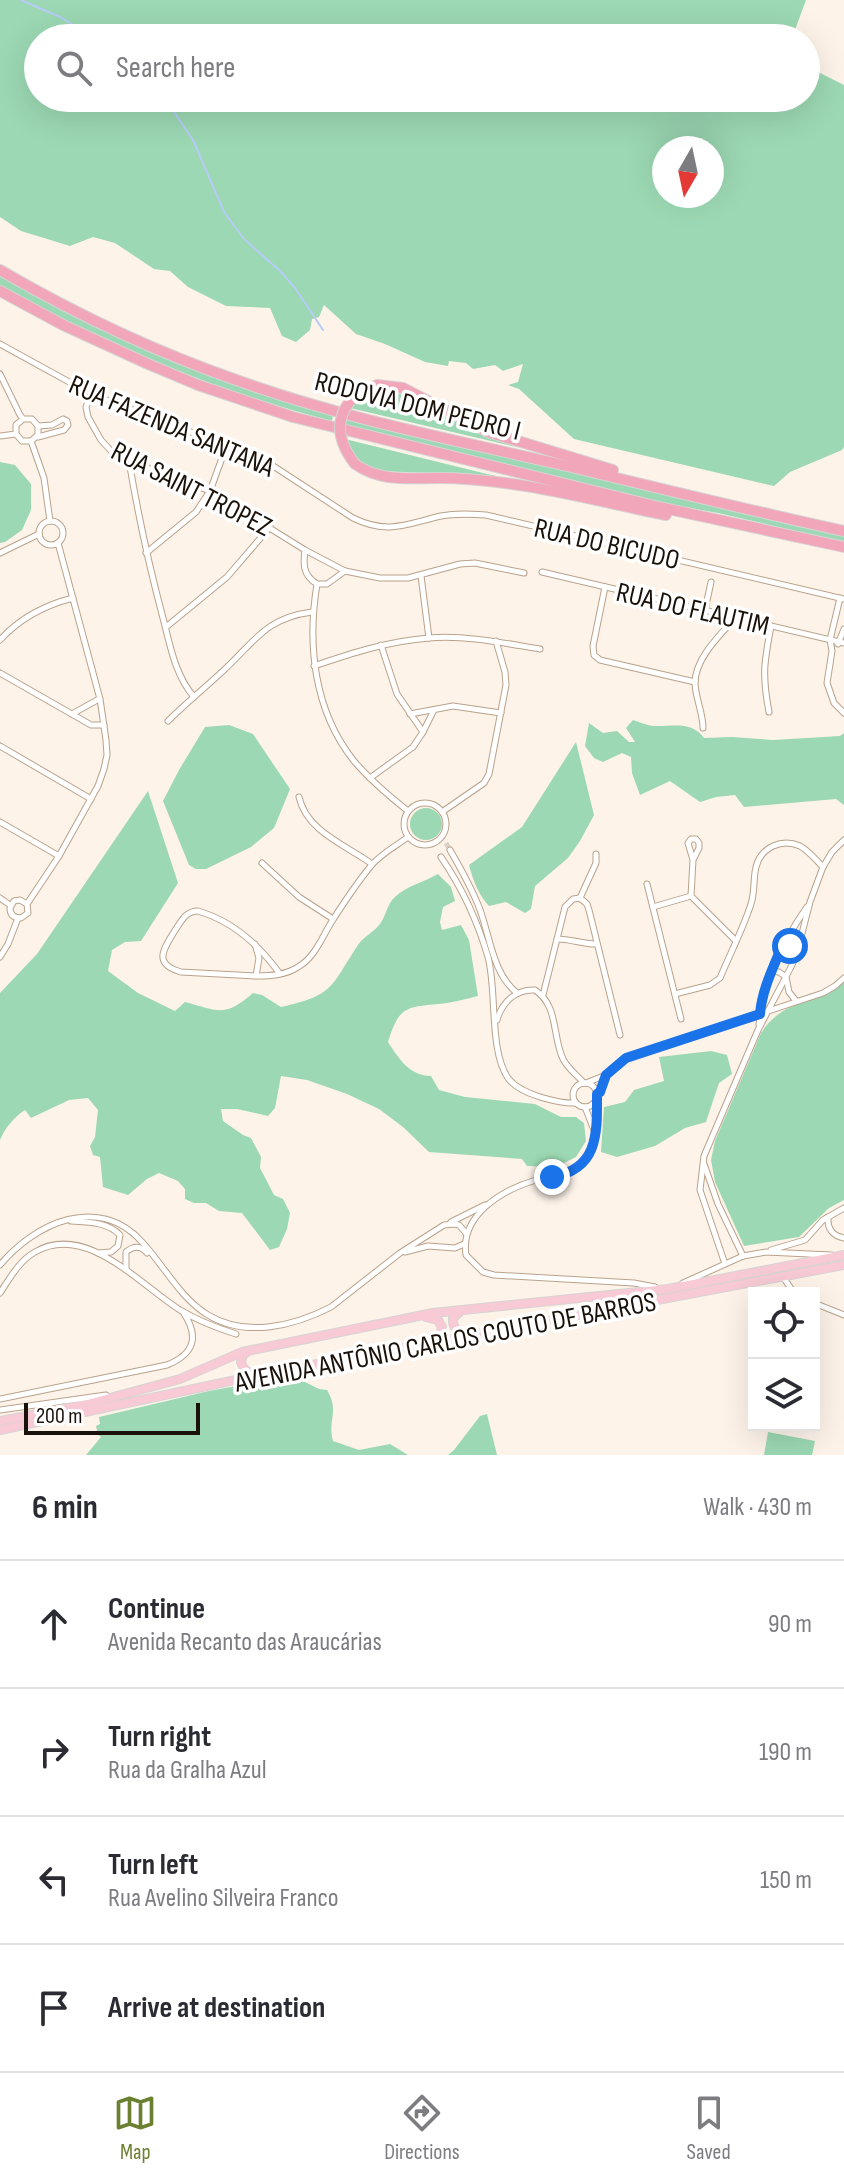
<!DOCTYPE html>
<html lang="en">
<head>
<meta charset="utf-8">
<style>
  :root { --surface:#fff; --page:#f2f2f3; --text:#2b2b33; --muted:#7c7c81; --line:#e1e1e2; --accent:#6b8031 }
  body { margin:0; font-family:"Sofia Sans Condensed",sans-serif; background:var(--page); color:var(--text) }
  .controls { position:absolute; right:24px; bottom:24px; display:grid; overflow:hidden; border-radius:0px; box-shadow:0 8px 32px #0002 }
  .controls button { width:72px; height:72px; display:grid; place-items:center; padding:0; border:0; border-bottom:2px solid var(--line); background:var(--surface); color:var(--text); font:40px sans-serif }
  .compass { position:absolute; left:652px; top:136px; width:72px; height:72px; border-radius:50%; background:var(--surface); box-shadow:0 8px 32px #0002; rotate:189deg }
  .scale { position:absolute; left:24px; bottom:20px; width:176px; box-sizing:border-box; padding-left:8px; border:4px solid #1a120a; border-top:0; font-size:22px; line-height:28px; white-space:nowrap; color:#1a120a; -webkit-text-stroke:6px #fff; paint-order:stroke }
  .stop { position:absolute; width:24px; height:24px; margin:-18px; border:6px solid #1a73e8; border-radius:50%; background:#fff }
  .stop.end { background:#1a73e8; border-color:#fff; box-shadow:0 2px 8px #0008 }
  .list { margin:0; padding:0; list-style:none }
  h2 { display:flex; justify-content:space-between; align-items:center; height:104px; margin:0; padding:0 32px; font-size:34px }
  h2 small { font-size:26px; font-weight:400; color:var(--muted) }
  .list li { display:grid; grid-template-columns:52px 1fr auto; gap:24px; align-items:center; box-sizing:border-box; height:128px; padding:0 32px; border-top:2px solid var(--line) }
  .list b { display:block; font-size:30px; white-space:nowrap }
  .list p { margin:0; font-size:26px; white-space:nowrap; color:var(--muted) }
  .list em { font-size:26px; font-style:normal; color:var(--muted) }
  .icon { flex:none; width:44px; height:44px; fill:none; stroke:currentColor; stroke-width:2; stroke-linecap:round; stroke-linejoin:round }
  .map { position:relative; flex:none; width:844px; height:1455px; overflow:hidden }
  .search { position:absolute; background:var(--surface); box-shadow:0 8px 32px #0002; left:24px; right:24px; top:24px; height:88px; display:flex; align-items:center; gap:20px; box-sizing:border-box; padding:0 28px; border-radius:44px; color:var(--muted); font-size:30px }
  .sheet { height:616px; background:var(--surface) }
  nav { display:flex; justify-content:space-around; align-items:center; box-sizing:border-box; height:112px; border-top:2px solid var(--line); background:var(--surface); font-size:22px; color:var(--muted) }
  nav a { display:grid; justify-items:center; gap:4px }
  nav .on { color:var(--accent) }
  .map>svg:first-child { display:block }
</style>
</head>
<body>
<div class="map">
<svg width="844" height="1455" viewBox="0 0 844 1455">
  <rect width="100%" height="100%" fill="#fdf3e9"/>
  <g fill="#9cd8b3" fill-rule="evenodd">
    <path d="M0,0h806l-14,38h-754v60h768v-32l38,19v362l-2,3 -52,22 -16,14 -200,-47 -55,-50 -11,-4 10,-3 5,-18 -20,7 -8,-6 -22,4 -7,-6 -17,-2 -1,5 -23,-4 -40,-18 -29,-10 -32,-29 -5,12 -7,2 -2,11 -14,12 -14,-6 -12,-28 -44,-2 -38,-19 -18,-16 -16,-2 -39,-26 -22,-6 -23,9 -49,-15 -21,-14zM664,148h48v48h-48z"/>
    <path d="M0,275l84,45 249,94 -1,7c-117,-30 -227,-76 -332,-136z"/>
    <polygon points="380,390 405,395 476,432 521,448 350,408 366,394"/>
    <polygon points="346,417 670,496 844,535 844,542 718,513 667,504 344,425"/>
    <polygon points="345,439 487,474 511,479 457,474 377,471 358,460 352,454"/>
    <polygon points="0,462 15,465 31,484 31,510 22,530 5,542 0,543"/>
    <path d="M633,720c7,2 13,5 20,6 20,1 38,-6 51,12l28,-1 41,3 67,-4 4,-3v72l-8,-6 -92,8 -9,-12 -19,2 -16,5 -30,-21 -30,14 -8,-22 -1,-16 -9,-4 -19,9 -9,-4 -9,-12 4,-23 14,10 14,-2 12,11h6l-9,-14z"/>
    <polygon points="229,725 253,734 290,789 274,828 251,847 206,869 196,869 189,865 163,801 179,770 205,727"/>
    <path d="M576,742l18,73 -14,26 -12,17 -33,28 -4,23 -6,4 -19,-11 -17,4c-11,-12 -16,-26 -20,-41l53,-38z"/>
    <path d="M148,791l30,92 -37,58 -16,1 -13,8 -4,21 30,22 37,18 10,-9c34,9 39,16 68,-9l9,2 19,12c54,-12 49,-20 77,-62 6,-9 16,-13 22,-21 6,-8 7,-20 15,-27 11,-11 29,-15 43,-23l13,13 4,14 -12,6 -3,15 2,8 19,-5 8,15 9,56c-13,3 -26,7 -39,8 -34,3 -40,3 -51,38 11,17 22,34 43,34l8,14 26,7 70,7 26,13h15l8,6 2,18 -10,16 -20,10 -29,-1 -5,-7 -93,-7 -26,-25 -24,-18 -32,-15 -40,-14 -26,-4 -6,32 -7,8 -31,-7h-16l2,12 20,14 8,3 10,19 -1,11 14,27 9,4 7,14 -3,16 -8,18 -9,3 -28,-37 -23,-2 -13,-8h-12l-9,-4v-10l-7,-8 -19,-8 -12,6 -19,16 -25,-8 -3,-30 -7,-2 -3,-9 5,-9 3,-27 -10,-12 -19,2 -38,18 -6,-8c-11,7 -20,18 -25,30v-147l37,-39z"/>
    <circle cx="426" cy="824" r="16"/>
    <path d="M844,981v219l-15,8 -30,29 -55,9 -29,-64 -4,-22 4,-19 46,-108c23,-36 56,-27 83,-52z"/>
    <polygon points="711,1051 727,1055 732,1074 719,1083 706,1122 685,1128 655,1146 617,1157 601,1152 604,1107 625,1102 634,1090 664,1081 659,1057"/>
    <path d="M280,1378l23,3 16,8 8,1c13,22 0,30 6,51l26,9 31,-6 18,11h-322l15,-18 -3,-2 -2,-9 4,-2 -1,-7 110,-26z"/>
    <polygon points="487,1414 497,1455 448,1455 454,1450 480,1416"/>
    <polygon points="768,1432 815,1441 812,1455 764,1455"/>
  </g>
  <g fill="none" stroke-linecap="round" stroke-linejoin="round">
    <g stroke="#b6ccf7" stroke-width="2">
      <polyline points="21,0 60,17 95,38"/>
      <polyline points="162,98 170,106 193,140 224,212 244,239 280,271 295,288 323,330"/>
    </g>
    <polyline stroke="#dbd1c8" stroke-width="5" stroke-dasharray="5 2.5" stroke-linecap="butt" points="446,843 450,850"/>
    <defs>
      <g id="minor">
        <path d="M0,344l91,50 173,66 89,58c35,17 54,6 88,-2 16,-3 30,-2 45,-1l358,84"/>
        <polyline points="0,374 20,415 23,419 32,419 38,426 38,435 31,441 22,441 16,434 16,425 23,419"/>
        <polyline points="91,394 86,407 88,417 101,440 113,453 129,461 210,491 305,550 345,571 380,578 408,578 460,564 475,563 524,573"/>
        <polyline points="0,436 16,434"/>
        <polyline points="38,437 64,430 68,425 67,421 63,419 52,425 38,426"/>
        <polyline points="31,441 44,478 50,521"/>
        <path d="M129,461c9,53 20,105 34,157 7,27 12,57 31,79"/>
        <circle cx="51" cy="533" r="12"/>
        <path d="M305,550c-2,15 -2,25 12,34h10l18,-13"/>
        <polyline points="0,553 39,534"/>
        <polyline points="146,553 196,512 210,491 222,458"/>
        <polyline points="542,572 844,643"/>
        <polyline points="421,576 429,638"/>
        <path d="M317,584c-10,61 -3,127 37,177 16,19 35,35 54,50"/>
        <polyline points="605,587 593,646 594,655 600,660 695,682"/>
        <polyline points="840,598 830,640 832,651 827,683 834,703 844,713"/>
        <polyline points="705,610 711,582"/>
        <polyline points="166,627 227,577 270,527"/>
        <path d="M0,640c20,-22 45,-35 73,-42"/>
        <polyline points="838,644 844,629"/>
        <polyline points="381,645 397,694 423,732"/>
        <path d="M314,666c38,-13 75,-25 115,-28 37,-3 74,5 111,11"/>
        <polyline points="0,673 91,725 104,725"/>
        <path d="M769,712c-7,-37 -5,-49 2,-86"/>
        <polyline points="72,714 99,699"/>
        <polyline points="410,714 453,706 501,713"/>
        <path d="M168,721c18,-18 38,-34 57,-52 31,-29 41,-51 87,-57"/>
        <path d="M703,728c0,-15 -8,-32 -8,-45 0,-25 26,-49 41,-66"/>
        <polyline points="0,746 91,799"/>
        <polyline points="370,778 413,747 423,732 434,710"/>
        <path d="M299,797c8,35 47,48 73,67"/>
        <circle cx="425" cy="824" r="21"/>
        <polyline points="442,812 484,783 489,774 506,685 505,672 496,641"/>
        <polyline points="0,822 59,856"/>
        <path d="M450,850c11,19 21,37 29,57 11,28 13,66 38,86"/>
        <polyline points="596,854 596,863 580,898 587,904 589,910 620,1035"/>
        <path d="M441,857c22,32 36,62 47,100 9,32 1,94 20,121 7,10 20,15 32,19 11,3 24,7 36,6"/>
        <polyline points="693,860 688,843 691,839 696,839 699,843 699,848 693,860 691,896 736,941"/>
        <polyline points="262,863 299,897 333,919"/>
        <polyline points="647,884 681,1019"/>
        <polyline points="0,898 10,905"/>
        <path d="M27,904l-7,-4 -6,1 -4,7c0,7 4,10 11,10l7,-5 -1,-9 32,-48 39,-70 6,-17 3,-14 -1,-15 -6,-41 -42,-156"/>
        <polyline points="653,907 691,896"/>
        <path d="M557,939c14,0 25,5 39,5"/>
        <polyline points="255,944 259,958 256,976"/>
        <polyline points="783,944 790,946 797,952"/>
        <polyline points="0,957 8,944 18,918"/>
        <polyline points="772,971 779,972 786,977 789,992 796,1001"/>
        <path d="M280,974c-20,-28 -48,-53 -82,-63 -13,0 -17,11 -24,21 -11,18 -21,32 7,40l75,4c15,0 30,-1 42,-9 18,-10 25,-33 36,-49 11,-17 23,-35 36,-51 9,-12 26,-21 38,-30"/>
        <path d="M675,994l35,-9 10,-7c10,-24 23,-49 31,-74 4,-12 2,-25 5,-37 5,-20 26,-29 44,-21 9,5 16,14 23,21"/>
        <polyline points="543,995 565,907 573,899 580,898"/>
        <path d="M497,1020c5,-18 19,-31 38,-30 24,16 17,46 28,69 5,10 14,16 21,24"/>
        <path d="M759,1025c4,-44 23,-82 48,-118"/>
        <circle cx="585" cy="1095" r="12"/>
        <polyline points="586,1083 606,1075 626,1058 823,993 835,986 844,978"/>
        <polyline points="597,1094 600,1092 606,1075"/>
        <path d="M596,1099c6,28 -1,62 -30,75 -9,4 -20,4 -30,6 -34,10 -76,35 -70,75l17,17 11,3 140,8 21,4"/>
        <polyline points="585,1107 594,1130"/>
        <polyline points="704,1164 718,1204 743,1256"/>
        <path d="M828,1217c-1,12 5,19 16,21"/>
        <path d="M71,1221c17,1 37,1 49,14l-2,11 -7,6 -13,1"/>
        <polyline points="451,1222 485,1205"/>
        <polyline points="771,1250 805,1240 823,1220 844,1208"/>
        <polyline points="405,1252 428,1246 455,1248 464,1244"/>
        <polyline points="725,1264 700,1190 704,1156 758,1030 792,965 798,949 810,902 823,867 832,852 844,840"/>
        <path d="M0,1265c35,-42 99,-72 143,-22 21,23 38,56 65,72 38,23 86,11 123,-8l69,-54 44,-28 10,-1 5,1 7,8"/>
        <path d="M126,1269v-17c7,-6 15,-7 21,1"/>
        <polyline points="783,1277 792,1290 796,1293"/>
        <polyline points="683,1283 743,1256 766,1252 831,1255"/>
        <path d="M0,1293c10,-15 19,-32 35,-41 51,-30 105,33 145,58 17,10 37,18 56,24"/>
        <polyline points="814,1303 844,1315"/>
        <path d="M0,1399l167,-34c27,-11 33,-28 16,-53"/>
        <polyline points="0,1410 106,1395"/>
      </g>
      <g id="primary">
        <path d="M462,1310l-9,8c-1,11 6,15 15,17"/>
        <polyline points="426,1317 438,1320 442,1327 440,1335 432,1340"/>
        <path d="M247,1352l-4,3 -2,7c3,9 7,11 16,12"/>
        <polyline points="0,1421 84,1405 180,1379 242,1352 433,1313 668,1289 844,1255"/>
        <polyline points="0,1430 264,1374 844,1265"/>
      </g>
      <g id="motorway">
        <path d="M0,270c77,45 158,83 242,112 101,36 208,57 312,81 97,23 193,47 290,68"/>
        <polyline points="0,291 63,325 148,364 198,385 293,417 659,507 844,547"/>
        <polyline points="359,392 377,385 403,388 488,432 613,470"/>
        <path d="M355,464c25,18 53,14 82,14 78,0 154,22 229,37"/>
      </g>
    </defs>
    <use href="#minor" stroke="#b9a28b" stroke-width="7"/>
    <use href="#primary" stroke="#d6d4d3" stroke-width="10"/>
    <use href="#motorway" stroke="#d6d4d3" stroke-width="12"/>
    <use href="#minor" stroke="#fff" stroke-width="5"/>
    <use href="#primary" stroke="#f7cad6" stroke-width="8"/>
    <use href="#motorway" stroke="#f1a6ba" stroke-width="10"/>
    <defs>
      <path id="motorway-bridge" d="M355,464c-20,-26 -21,-50 4,-72"/>
    </defs>
    <use href="#motorway-bridge" stroke="#d6d4d3" stroke-width="12" stroke-linecap="butt"/>
    <use href="#motorway-bridge" stroke="#f1a6ba" stroke-width="10"/>
  </g>
  <g fill="none" stroke-linecap="round" stroke-linejoin="round">
    <path stroke="#1a73e8" stroke-width="10" d="M552,1177c47,-8 45,-44 45,-83l3,-2 6,-17 20,-17 134,-44c2,-25 14,-48 23,-70l7,2"/>
  </g>
  <g text-anchor="middle" stroke-width="7" stroke-linejoin="round" paint-order="stroke">
    <g font-size="28" fill="#1a120a" stroke="#fff">
      <text transform="translate(418 405) rotate(14)" y="10">RODOVIA DOM PEDRO I</text>
      <text transform="translate(172 425) rotate(23)" y="10">RUA FAZENDA SANTANA</text>
      <text transform="translate(192 488) rotate(27)" y="10">RUA SAINT TROPEZ</text>
      <text transform="translate(607 543) rotate(13)" y="10">RUA DO BICUDO</text>
      <text transform="translate(693 608) rotate(13)" y="10">RUA DO FLAUTIM</text>
      <text transform="translate(445 1341) rotate(-11)" y="10">AVENIDA ANTÔNIO CARLOS COUTO DE BARROS</text>
    </g>
  </g>
</svg>
<div class="controls">
<button><svg class="icon" aria-label="locate" viewBox="0 0 24 24"><circle cx="12" cy="12" r="6"/><path d="M12 2v4M12 18v4M2 12h4M18 12h4"/></svg></button>
<button><svg class="icon" aria-label="layers" viewBox="0 0 24 24"><path d="M12 4l9 5-9 5-9-5zM3 14l9 5 9-5"/></svg></button>
</div>
<svg class="compass" viewBox="-18 -18 36 36"><path d="M0-13l5 13h-10z" fill="#e53935"/><path d="M0 13l5-13h-10z" fill="#7c7c81"/></svg>
<div class="scale">200 m</div>
<div class="stop" style="left:790px;top:946px"></div>
<div class="stop end" style="left:552px;top:1177px"></div>
<div class="search"><svg class="icon" aria-label="search" viewBox="0 0 24 24"><circle cx="10" cy="10" r="6"/><path d="M15 15l6 6"/></svg>Search here</div>
</div>
<section class="sheet">
<h2>6 min<small>Walk · 430 m</small></h2>
<ul class="list">
<li><svg class="icon" aria-label="ahead" viewBox="0 0 24 24"><path d="M12 20V5M6 11l6-6 6 6"/></svg><div><b>Continue</b><p>Avenida Recanto das Araucárias</p></div><em>90 m</em></li>
<li><svg class="icon" aria-label="right" viewBox="0 0 24 24"><path d="M7 20v-9h11M14 6l5 5-5 5"/></svg><div><b>Turn right</b><p>Rua da Gralha Azul</p></div><em>190 m</em></li>
<li><svg class="icon" aria-label="left" viewBox="0 0 24 24"><path d="M17 20v-9H6M10 6l-5 5 5 5"/></svg><div><b>Turn left</b><p>Rua Avelino Silveira Franco</p></div><em>150 m</em></li>
<li><svg class="icon" aria-label="arrive" viewBox="0 0 24 24"><path d="M6 21V4h12l-3 4 3 4H6"/></svg><div><b>Arrive at destination</b></div></li>
</ul>
</section>
<nav>
<a class="on"><svg class="icon" aria-label="map" viewBox="0 0 24 24"><path d="M3 6l6-2 6 2 6-2v14l-6 2-6-2-6 2zM9 4v14M15 6v14"/></svg>Map</a>
<a><svg class="icon" aria-label="directions" viewBox="0 0 24 24"><path d="M12 3l9 9-9 9-9-9zM9 14v-3h6M13 9l2 2-2 2"/></svg>Directions</a>
<a><svg class="icon" aria-label="saved" viewBox="0 0 24 24"><path d="M7 4h10v16l-5-4-5 4z"/></svg>Saved</a>
</nav>
</body>
</html>
